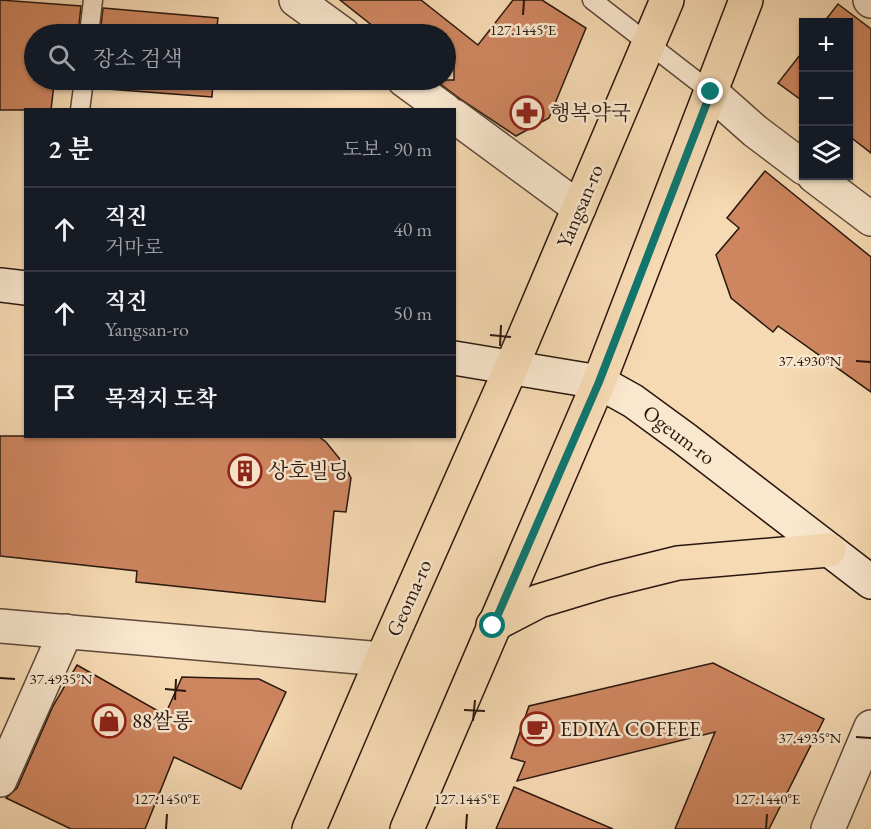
<!DOCTYPE html>
<html lang="ko">
<head>
<meta charset="utf-8">
<style>
  :root { --surface:#171b24; --page:#20242c; --text:#f1f3f6; --muted:#9ea1a6; --line:#363941 }
  body { margin:0; font-family:"EB Garamond","Noto Serif KR",serif; background:var(--page); color:var(--text) }
  .controls { position:absolute; right:18px; top:18px; display:grid; overflow:hidden; border-radius:0px; box-shadow:0 2px 4px #0004 }
  .controls button { width:54px; height:54px; display:grid; place-items:center; padding:0; border:0; border-bottom:2px solid var(--line); background:var(--surface); color:var(--text); font:30px sans-serif }
  .stop { position:absolute; width:18px; height:18px; margin:-14px; border:4px solid #0f766e; border-radius:50%; background:#fff }
  .stop.end { background:#0f766e; border-color:#fff; box-shadow:0 2px 6px #0008 }
  .list { margin:0; padding:0; list-style:none }
  h2 { display:flex; justify-content:space-between; align-items:center; height:78px; margin:0; padding:0 24px; font-size:26px }
  h2 small { font-size:20px; font-weight:400; color:var(--muted) }
  .list li { display:grid; grid-template-columns:39px 1fr auto; gap:18px; align-items:center; box-sizing:border-box; height:84px; padding:0 24px; border-top:2px solid var(--line) }
  .list b { display:block; font-size:22px; white-space:nowrap }
  .list p { margin:0; font-size:20px; white-space:nowrap; color:var(--muted) }
  .list em { font-size:20px; font-style:normal; color:var(--muted) }
  .icon { flex:none; width:33px; height:33px; fill:none; stroke:currentColor; stroke-width:2; stroke-linecap:round; stroke-linejoin:round }
  .map { position:relative; flex:none; width:871px; height:829px; overflow:hidden }
  .search { position:absolute; background:var(--surface); box-shadow:0 2px 4px #0004; left:24px; top:24px; width:432px; height:66px; display:flex; align-items:center; gap:15px; box-sizing:border-box; padding:0 21px; border-radius:33px; color:var(--muted); font-size:22px }
  .panel { position:absolute; background:var(--surface); box-shadow:0 2px 4px #0004; left:24px; top:108px; width:432px; height:330px; border-radius:0px }
  .map>svg:first-child { display:block }
</style>
</head>
<body>
<div class="map">
<svg width="871" height="829" viewBox="0 0 871 829">
  <rect width="100%" height="100%" fill="#f6dab3"/>
  <filter id="stains"><feTurbulence type="fractalNoise" baseFrequency=".00333" numOctaves="4"/><feColorMatrix values="0 0 0 0 .2 0 0 0 0 .09 0 0 0 0 .02 0 0 0 .5 -.17"/></filter>
  <radialGradient id="worn" r=".72"><stop offset=".6" stop-color="#630" stop-opacity="0"/><stop offset="1" stop-color="#630" stop-opacity=".3"/></radialGradient>
  <g fill="#ce8660" stroke="#2a180f" stroke-width="1.5">
    <polygon points="0,0 81,6 78,34 34,34 34,80 73,80 72,86 54,84 51,110 0,110"/>
    <polygon points="340,0 421,0 478,45 513,0 542,0 586,28 549,118 516,136 459,98 435,80 454,80 454,54 446,65 446,34 383,34"/>
    <polygon points="838,4 871,29 871,153 849,136 849,22 824,22"/>
    <polygon points="103,8 218,18 216,34 100,34"/>
    <polygon points="804,50 804,102 778,83"/>
    <polygon points="95,80 213,80 212,97 94,88"/>
    <polygon points="765,171 871,257 871,392 778,326 773,332 731,298 716,255 739,228 727,218"/>
    <polygon points="0,436 318,436 326,442 343,463 351,478 346,512 334,511 325,602 136,582 137,571 0,556"/>
    <polygon points="713,663 824,719 769,829 675,829 715,732 517,781 525,762 511,758 529,706"/>
    <polygon points="77,665 165,715 182,677 259,679 286,692 241,789 174,757 145,829 71,829 6,798 17,788 53,706"/>
    <polygon points="514,787 613,829 496,829"/>
  </g>
  <g fill="none" stroke-linecap="round" stroke-linejoin="round">
    <defs>
      <g id="lane">
        <polyline points="592,0 711,92"/>
        <polyline points="89,34 93,0"/>
        <polyline points="80,110 84,80"/>
      </g>
      <g id="street">
        <polyline points="296,0 343,34"/>
        <polyline points="870,0 871,1"/>
        <polyline points="404,80 445,110"/>
        <polyline points="711,92 755,131 804,168"/>
        <polyline points="454,116 579,208"/>
        <polyline points="814,176 871,219"/>
        <polyline points="0,626 382,659"/>
        <polyline points="0,780 66,631"/>
        <polyline points="828,829 871,727"/>
      </g>
      <g id="secondary">
        <polyline points="0,285 26,288"/>
        <polyline points="454,358 599,382 633,401 685,439 871,582"/>
      </g>
      <g id="primary">
        <polyline points="493,625 539,601 605,581 678,563 829,550"/>
        <polyline points="309,829 382,659 511,368 667,0"/>
        <polyline points="407,829 599,382 746,0"/>
      </g>
    </defs>
    <use href="#lane" stroke="#5d4838" stroke-width="21"/>
    <use href="#street" stroke="#5d4838" stroke-width="36"/>
    <use href="#secondary" stroke="#2a180f" stroke-width="36"/>
    <use href="#primary" stroke="#2a180f" stroke-width="36"/>
    <use href="#lane" stroke="#f9e7ce" stroke-width="18"/>
    <use href="#street" stroke="#f9e7ce" stroke-width="33"/>
    <use href="#secondary" stroke="#f9e7ce" stroke-width="33"/>
    <use href="#primary" stroke="#f6dab3" stroke-width="33"/>
  </g>
  <g fill="none" stroke-linecap="round" stroke-linejoin="round">
    <polyline stroke="#0f766e" stroke-width="8" points="493,626 599,382 711,92"/>
  </g>
  <path fill="none" stroke="#2a180f" stroke-width="2" d="M523,15l1,-15M490,335l21,2M500,346l1,-21M856,361l15,1M0,678l15,1M165,689l21,2M175,700l1,-21M464,710l21,1M473,721l2,-21M856,737l15,1M166,829l1,-15M466,829l1,-15M766,829l1,-15"/>
  <defs>
    <symbol id="pharmacy-ring" viewBox="-11 -11 22 22"><circle r="9.5" fill="#f9e7ce" stroke="#8f2418" stroke-width="1.5"/><path d="M-2-6h4v4h4v4h-4v4h-4v-4h-4v-4h4Z" fill="#8f2418"/></symbol>
    <symbol id="building-ring" viewBox="-11 -11 22 22"><circle r="9.5" fill="#f9e7ce" stroke="#8f2418" stroke-width="1.5"/><path d="M-4-6H4V6H1V3H-1V6H-4ZM-2.5-4.3h1.7v1.8h-1.7ZM.8-4.3h1.7v1.8H.8ZM-2.5-1h1.7V.8h-1.7ZM.8-1h1.7V.8H.8Z" fill="#8f2418"/></symbol>
    <symbol id="shop-ring" viewBox="-11 -11 22 22"><circle r="9.5" fill="#f9e7ce" stroke="#8f2418" stroke-width="1.5"/><path d="M-5-2.5h2.3a2.7 3.5 0 0 1 5.4 0H5L5.5 6h-11ZM-1.5-2.5h3a1.5 2.3 0 0 0-3 0Z" fill="#8f2418"/></symbol>
    <symbol id="cafe-ring" viewBox="-11 -11 22 22"><circle r="9.5" fill="#f9e7ce" stroke="#8f2418" stroke-width="1.5"/><path d="M-5.5-4.5H6V0H3Q3 3.5 0 3.5H-2.5Q-5.5 3.5-5.5 0ZM3-3.2v2h1.7v-2ZM-6 4.5H4V6H-6Z" fill="#8f2418"/></symbol>
  </defs>
  <g fill-rule="evenodd">
    <use href="#pharmacy-ring" x="508" y="94" width="38" height="38"/>
    <use href="#building-ring" x="226" y="452" width="38" height="38"/>
    <use href="#shop-ring" x="90" y="702" width="38" height="38"/>
    <use href="#cafe-ring" x="518" y="710" width="38" height="38"/>
  </g>
  <g text-anchor="middle" stroke-width="5" stroke-linejoin="round" paint-order="stroke">
    <g font-size="21" fill="#2a180f" stroke="#f9e7ce" text-anchor="start">
      <text x="550" y="120">행복약국</text>
      <text x="268" y="478">상호빌딩</text>
      <text x="132" y="728">88쌀롱</text>
      <text x="560" y="736">EDIYA COFFEE</text>
    </g>
    <g font-size="21" fill="#2a180f" stroke="#f9e7ce">
      <text transform="translate(580 206) rotate(-67)" y="7">Yangsan-ro</text>
      <text transform="translate(679 435) rotate(37)" y="7">Ogeum-ro</text>
      <text transform="translate(409 598) rotate(-66)" y="7">Geoma-ro</text>
    </g>
  </g>
  <g font-size="15" text-anchor="middle" fill="#2a180f" stroke="#f9e7ce" stroke-width="5" stroke-linejoin="round" paint-order="stroke">
    <text x="523" y="35">127.1445°E</text>
    <text x="810" y="366">37.4930°N</text>
    <text x="61" y="684">37.4935°N</text>
    <text x="810" y="743">37.4935°N</text>
    <text x="167" y="804">127.1450°E</text>
    <text x="467" y="804">127.1445°E</text>
    <text x="767" y="804">127.1440°E</text>
  </g>
  <rect width="100%" height="100%" filter="url(#stains)"/>
  <rect width="100%" height="100%" fill="url(#worn)"/>
</svg>
<div class="controls">
<button>+</button>
<button>−</button>
<button><svg class="icon" aria-label="layers" viewBox="0 0 24 24"><path d="M12 4l9 5-9 5-9-5zM3 14l9 5 9-5"/></svg></button>
</div>
<div class="stop" style="left:493px;top:626px"></div>
<div class="stop end" style="left:711px;top:92px"></div>
<div class="search"><svg class="icon" aria-label="search" viewBox="0 0 24 24"><circle cx="10" cy="10" r="6"/><path d="M15 15l6 6"/></svg>장소 검색</div>
<section class="panel">
<h2>2 분<small>도보 · 90 m</small></h2>
<ul class="list">
<li><svg class="icon" aria-label="ahead" viewBox="0 0 24 24"><path d="M12 20V5M6 11l6-6 6 6"/></svg><div><b>직진</b><p>거마로</p></div><em>40 m</em></li>
<li><svg class="icon" aria-label="ahead" viewBox="0 0 24 24"><path d="M12 20V5M6 11l6-6 6 6"/></svg><div><b>직진</b><p>Yangsan-ro</p></div><em>50 m</em></li>
<li><svg class="icon" aria-label="arrive" viewBox="0 0 24 24"><path d="M6 21V4h12l-3 4 3 4H6"/></svg><div><b>목적지 도착</b></div></li>
</ul>
</section>
</div>
</body>
</html>
